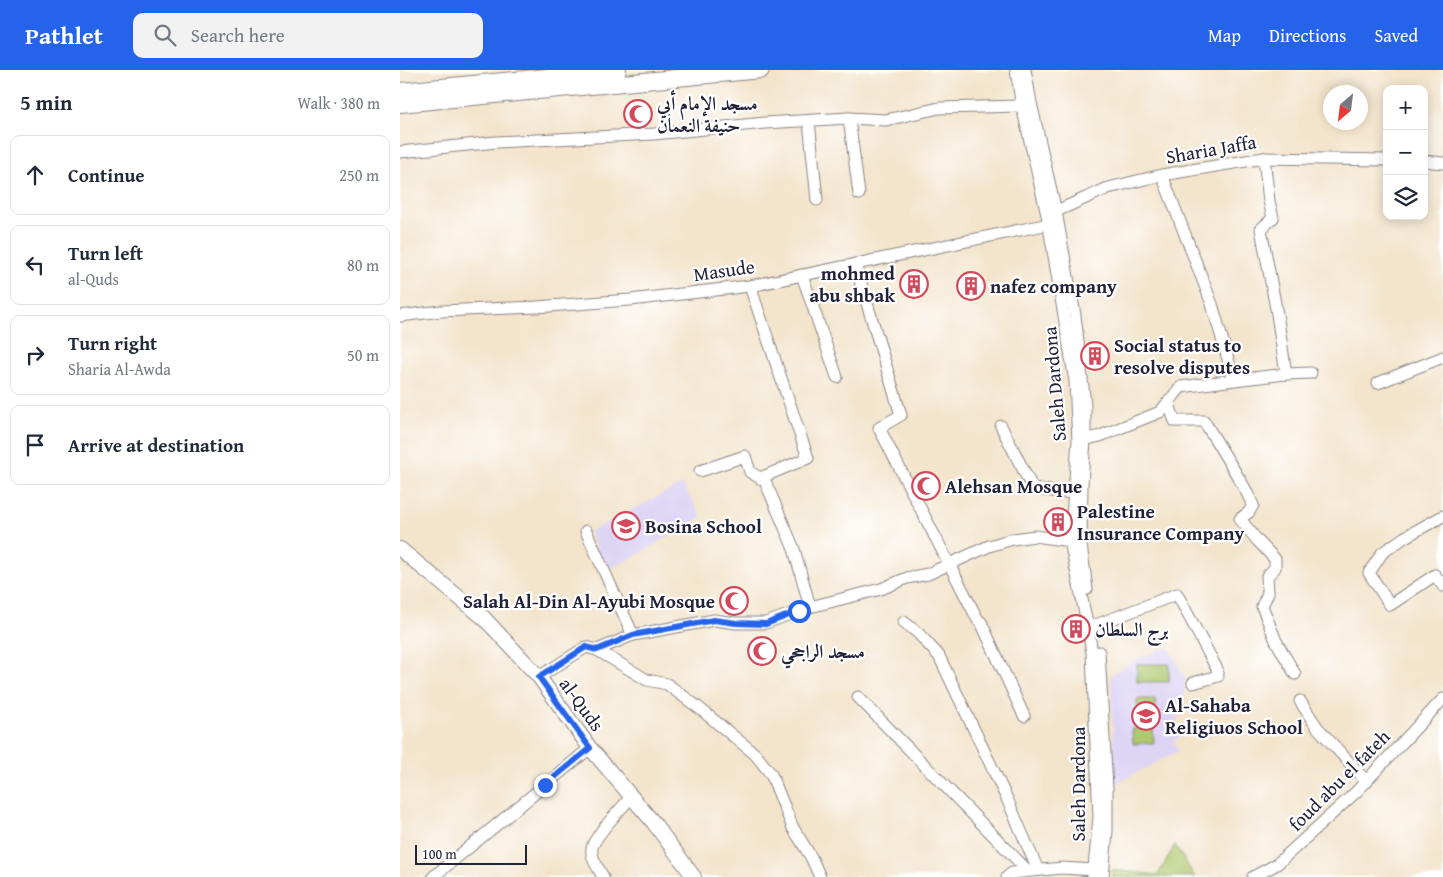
<!DOCTYPE html>
<html lang="en">
<head>
<meta charset="utf-8">
<style>
  :root { --surface:#fff; --page:#f2f2f3; --text:#1f2937; --muted:#747a83; --line:#e0e1e3; --accent:#2563eb }
  body { margin:0; font-family:"Gentium Book Plus",Amiri,serif; background:var(--page); color:var(--text) }
  .controls { position:absolute; right:15px; top:15px; display:grid; overflow:hidden; border-radius:10px; box-shadow:0 2px 12px #0003 }
  .controls button { width:45px; height:45px; display:grid; place-items:center; padding:0; border:0; border-bottom:1px solid var(--line); background:var(--surface); color:var(--text); font:25px sans-serif }
  .compass { position:absolute; left:923px; top:15px; width:45px; height:45px; border-radius:50%; background:var(--surface); box-shadow:0 2px 12px #0003; rotate:208deg }
  .scale { position:absolute; left:15px; bottom:12px; width:112px; box-sizing:border-box; padding-left:5px; border:2px solid #22223b; border-top:0; font-size:14px; line-height:18px; white-space:nowrap; color:#22223b; -webkit-text-stroke:4px #fff; paint-order:stroke }
  .stop { position:absolute; width:15px; height:15px; margin:-11px; border:4px solid #2563eb; border-radius:50%; background:#fff }
  .stop.end { background:#2563eb; border-color:#fff; box-shadow:0 1px 5px #0008 }
  .list { margin:0; padding:0; list-style:none }
  h2 { display:flex; justify-content:space-between; align-items:center; height:65px; margin:0; padding:0 20px; font-size:21px }
  h2 small { font-size:16px; font-weight:400; color:var(--muted) }
  .list li { display:grid; grid-template-columns:32px 1fr auto; gap:15px; align-items:center; box-sizing:border-box; height:80px; margin:0 10px 10px; padding:0 10px; border:1px solid var(--line); border-radius:10px }
  .list b { display:block; font-size:19px; white-space:nowrap }
  .list p { margin:0; font-size:16px; white-space:nowrap; color:var(--muted) }
  .list em { font-size:16px; font-style:normal; color:var(--muted) }
  .icon { flex:none; width:28px; height:28px; fill:none; stroke:currentColor; stroke-width:2; stroke-linecap:round; stroke-linejoin:round }
  .map { position:relative; flex:none; width:1043px; height:807px; overflow:hidden }
  header { display:flex; align-items:center; gap:30px; box-sizing:border-box; height:70px; padding:0 25px; background:var(--accent); color:#fff }
  header strong { font-size:24px }
  nav { display:flex; gap:28px; margin-inline-start:auto; font-size:18px }
  .search { width:350px; height:45px; background:var(--page); display:flex; align-items:center; gap:12px; box-sizing:border-box; padding:0 18px; border-radius:10px; color:var(--muted); font-size:19px }
  main { display:flex }
  aside { flex:1; background:var(--surface) }
  .map>svg:first-child { display:block }
</style>
</head>
<body>
<header>
<strong>Pathlet</strong>
<div class="search"><svg class="icon" aria-label="search" viewBox="0 0 24 24"><circle cx="10" cy="10" r="6"/><path d="M15 15l6 6"/></svg>Search here</div>
<nav><a>Map</a><a>Directions</a><a>Saved</a></nav>
</header>
<main>
<aside>
<h2>5 min<small>Walk · 380 m</small></h2>
<ul class="list">
<li><svg class="icon" aria-label="ahead" viewBox="0 0 24 24"><path d="M12 20V5M6 11l6-6 6 6"/></svg><div><b>Continue</b></div><em>250 m</em></li>
<li><svg class="icon" aria-label="left" viewBox="0 0 24 24"><path d="M17 20v-9H6M10 6l-5 5 5 5"/></svg><div><b>Turn left</b><p>al-Quds</p></div><em>80 m</em></li>
<li><svg class="icon" aria-label="right" viewBox="0 0 24 24"><path d="M7 20v-9h11M14 6l5 5-5 5"/></svg><div><b>Turn right</b><p>Sharia Al-Awda</p></div><em>50 m</em></li>
<li><svg class="icon" aria-label="arrive" viewBox="0 0 24 24"><path d="M6 21V4h12l-3 4 3 4H6"/></svg><div><b>Arrive at destination</b></div></li>
</ul>
</aside>
<div class="map">
<svg width="1043" height="807" viewBox="0 0 1043 807">
  <rect width="100%" height="100%" fill="#fff"/>
  <filter id="ink" filterUnits="userSpaceOnUse"><feTurbulence type="fractalNoise" baseFrequency=".02" numOctaves="2"/><feDisplacementMap in="SourceGraphic" scale="10" xChannelSelector="R" yChannelSelector="G"/><feConvolveMatrix kernelMatrix="1 2 1 2 8 2 1 2 1" color-interpolation-filters="sRGB"/></filter>
  <filter id="wash" filterUnits="userSpaceOnUse"><feTurbulence type="fractalNoise" baseFrequency=".0096" numOctaves="4" result="noise"/><feDisplacementMap in="SourceGraphic" scale="20" xChannelSelector="R" yChannelSelector="G"/><feGaussianBlur stdDeviation="1.12" result="paint"/><feColorMatrix in="noise" values="0 0 0 0 0 0 0 0 0 0 0 0 0 0 0 0 0 1.4 0 .05"/><feComposite in="paint" operator="in"/></filter>
  <g filter="url(#wash)">
    <rect width="100%" height="100%" fill="#f3e4cb"/>
    <g fill="#ded5f5">
      <polygon points="282,414 302,447 230,489 206,501 189,462"/>
      <polygon points="769,578 786,609 782,645 776,650 778,652 776,655 782,665 774,671 778,681 715,714 711,605 733,591 759,580"/>
    </g>
    <g fill="#afc86d" stroke="#687554">
      <rect x="737" y="594" width="32" height="18"/>
      <polygon points="737,629 755,629 756,644 738,645"/>
      <polygon points="753,658 754,673 733,674 732,659"/>
      <polygon points="775,775 795,807 712,807 712,800 758,805"/>
    </g>
  </g>
  <g filter="url(#ink)">
    <g fill="none" stroke-linecap="round" stroke-linejoin="round">
      <defs>
        <g id="minor">
          <polyline points="616,0 622,36 647,145 675,311 678,371 670,471 688,558 692,583 699,747 693,807"/>
          <polyline points="625,0 631,33 656,142 675,245 680,289 685,336 685,370 682,414 681,475 687,519"/>
          <polyline points="449,48 459,124"/>
          <polyline points="409,51 417,130"/>
          <polyline points="0,82 96,72 254,64 365,53 449,48 486,50 539,38 622,36"/>
          <polyline points="1024,91 1043,93"/>
          <polyline points="762,105 812,234 834,310"/>
          <polyline points="650,144 708,118 762,105 864,88 987,90"/>
          <polyline points="455,194 501,345 479,358 578,550 581,552 624,646"/>
          <polyline points="402,205 437,307"/>
          <polyline points="350,216 408,388 360,408"/>
          <polyline points="0,246 41,241 136,237 230,230 350,216 649,154"/>
          <polyline points="886,304 911,303"/>
          <polyline points="978,313 1043,287"/>
          <polyline points="768,332 775,351 804,351 843,415 853,435 849,442 840,449 857,470 875,489 875,498 867,506 868,523 862,536 876,571 895,604"/>
          <polyline points="601,356 633,419 674,423"/>
          <polyline points="680,371 700,366 760,342 781,317 834,310 886,304 877,244 861,159 873,148 869,131 864,88"/>
          <polyline points="300,401 345,386 350,402 365,411 394,479 410,537"/>
          <polyline points="1043,446 1005,467 982,483 969,503 990,535 1035,505 1043,516"/>
          <polyline points="186,461 233,565"/>
          <polyline points="504,552 518,563 539,586 608,731 638,800"/>
          <polyline points="688,558 777,524 817,599 818,606 793,613"/>
          <polyline points="197,580 247,610 267,614 299,638 355,684 371,704 393,758 411,787 420,807"/>
          <polyline points="699,582 707,719 707,761 703,807"/>
          <polyline points="139,607 186,577 197,580 233,565 314,550 336,553 366,553 410,537 481,519 507,508 528,504 589,476 613,469 635,466 670,471"/>
          <polyline points="458,627 628,801"/>
          <polyline points="900,631 917,657 967,712"/>
          <polyline points="33,807 190,678"/>
          <path d="M203,807c-4,-8 -13,-19 -11,-29 2,-12 31,-41 40,-52"/>
          <polyline points="607,807 612,803 662,798 694,800"/>
          <polyline points="853,807 877,794 956,722 1043,629"/>
        </g>
        <polyline id="major" points="0,479 84,548 139,607 190,678 253,752 294,807"/>
        <g id="highway">
          <polyline points="0,21 218,0"/>
          <polyline points="0,34 361,0"/>
        </g>
      </defs>
      <use href="#minor" stroke="#8a8383" stroke-width="13"/>
      <use href="#major" stroke="#8a8383" stroke-width="16"/>
      <use href="#highway" stroke="#8a8383" stroke-width="18"/>
      <use href="#minor" stroke="#fff" stroke-width="11"/>
      <use href="#major" stroke="#fff" stroke-width="14"/>
      <use href="#highway" stroke="#fff" stroke-width="16"/>
    </g>
  </g>
  <g fill="none" stroke-linecap="round" stroke-linejoin="round" filter="url(#ink)">
    <polyline stroke="#2563eb" stroke-width="6" points="145,715 190,678 139,607 186,577 197,580 233,565 314,550 336,553 366,554 399,541"/>
  </g>
  <defs>
    <symbol id="mosque-ring" viewBox="-11 -11 22 22"><circle r="9.5" fill="#fff" stroke="#d1495b" stroke-width="1.5"/><path d="M3.5-4.9A6 6 0 1 0 3.5 4.9A5 5 0 1 1 3.5-4.9Z" fill="#d1495b"/></symbol>
    <symbol id="building-ring" viewBox="-11 -11 22 22"><circle r="9.5" fill="#fff" stroke="#d1495b" stroke-width="1.5"/><path d="M-4-6H4V6H1V3H-1V6H-4ZM-2.5-4.3h1.7v1.8h-1.7ZM.8-4.3h1.7v1.8H.8ZM-2.5-1h1.7V.8h-1.7ZM.8-1h1.7V.8H.8Z" fill="#d1495b"/></symbol>
    <symbol id="school-ring" viewBox="-11 -11 22 22"><circle r="9.5" fill="#fff" stroke="#d1495b" stroke-width="1.5"/><path d="M0-5L7-2L0 1L-7-2ZM-4 1L0 2.5L4 1V4Q0 6-4 4Z" fill="#d1495b"/></symbol>
  </defs>
  <g fill-rule="evenodd">
    <use href="#mosque-ring" x="222" y="28" width="32" height="32"/>
    <use href="#building-ring" x="498" y="198" width="32" height="32"/>
    <use href="#building-ring" x="555" y="200" width="32" height="32"/>
    <use href="#building-ring" x="679" y="270" width="32" height="32"/>
    <use href="#mosque-ring" x="510" y="400" width="32" height="32"/>
    <use href="#building-ring" x="642" y="436" width="32" height="32"/>
    <use href="#school-ring" x="210" y="440" width="32" height="32"/>
    <use href="#mosque-ring" x="318" y="515" width="32" height="32"/>
    <use href="#building-ring" x="660" y="543" width="32" height="32"/>
    <use href="#mosque-ring" x="346" y="565" width="32" height="32"/>
    <use href="#school-ring" x="730" y="630" width="32" height="32"/>
  </g>
  <g text-anchor="middle" stroke-width="4.5" stroke-linejoin="round" paint-order="stroke">
    <g font-size="19" font-weight="bold" fill="#22223b" stroke="#fff" text-anchor="start">
      <text x="257" y="40">مسجد الإمام أبي<tspan x="257" dy="22">حنيفة النعمان</tspan></text>
      <text x="495" y="210" text-anchor="end">mohmed<tspan x="495" dy="22">abu shbak</tspan></text>
      <text x="590" y="223">nafez company</text>
      <text x="714" y="282">Social status to<tspan x="714" dy="22">resolve disputes</tspan></text>
      <text x="545" y="423">Alehsan Mosque</text>
      <text x="677" y="448">Palestine<tspan x="677" dy="22">Insurance Company</tspan></text>
      <text x="245" y="463">Bosina School</text>
      <text x="315" y="538" text-anchor="end">Salah Al-Din Al-Ayubi Mosque</text>
      <text x="695" y="566">برج السلطان</text>
      <text x="381" y="588">مسجد الراجحي</text>
      <text x="765" y="642">Al-Sahaba<tspan x="765" dy="22">Religiuos School</tspan></text>
    </g>
    <g font-size="19" fill="#22223b" stroke="#fff">
      <text transform="translate(811 79) rotate(-10)" y="7">Sharia Jaffa</text>
      <text transform="translate(324 200) rotate(-8)" y="7">Masude</text>
      <text transform="translate(654 314) rotate(-95)" y="7">Saleh Dardona</text>
      <text transform="translate(182 634) rotate(54)" y="7">al-Quds</text>
      <text transform="translate(939 710) rotate(-45)" y="7">foud abu el fateh</text>
      <text transform="translate(678 714) rotate(-90)" y="7">Saleh Dardona</text>
    </g>
  </g>
</svg>
<div class="controls">
<button>+</button>
<button>−</button>
<button><svg class="icon" aria-label="layers" viewBox="0 0 24 24"><path d="M12 4l9 5-9 5-9-5zM3 14l9 5 9-5"/></svg></button>
</div>
<svg class="compass" viewBox="-18 -18 36 36"><path d="M0-13l5 13h-10z" fill="#e53935"/><path d="M0 13l5-13h-10z" fill="#747a83"/></svg>
<div class="scale">100 m</div>
<div class="stop" style="left:399px;top:541px"></div>
<div class="stop end" style="left:145px;top:715px"></div>
</div>
</main>
</body>
</html>
